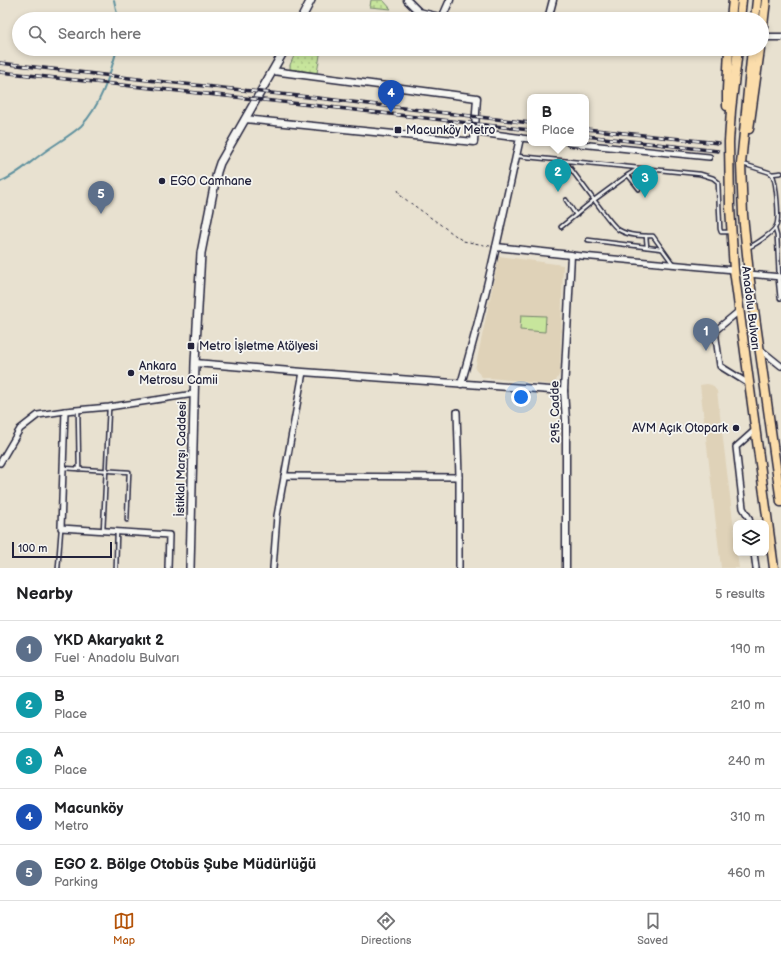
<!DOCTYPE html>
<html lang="en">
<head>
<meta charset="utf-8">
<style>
  :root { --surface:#fff; --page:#f2f2f2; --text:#202124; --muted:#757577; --line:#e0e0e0; --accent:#b45309 }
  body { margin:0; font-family:"Balsamiq Sans",sans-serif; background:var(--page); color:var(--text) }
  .controls { position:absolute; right:12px; bottom:12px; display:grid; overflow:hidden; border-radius:8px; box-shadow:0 2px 6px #0003 }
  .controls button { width:36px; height:36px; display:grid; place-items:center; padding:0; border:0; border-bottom:1px solid var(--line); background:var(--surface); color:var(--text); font:20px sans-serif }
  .scale { position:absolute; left:12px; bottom:10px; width:100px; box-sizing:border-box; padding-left:4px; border:2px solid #22223b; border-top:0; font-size:11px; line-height:14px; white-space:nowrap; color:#22223b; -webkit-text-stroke:3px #f6f6f2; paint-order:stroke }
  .you { position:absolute; left:521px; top:397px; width:14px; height:14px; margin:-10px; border:3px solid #fff; border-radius:50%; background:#1a73e8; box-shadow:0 0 0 6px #1a73e833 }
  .badge { display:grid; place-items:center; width:26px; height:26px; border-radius:50%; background:var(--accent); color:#fff; font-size:13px; font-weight:700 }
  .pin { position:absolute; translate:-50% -33px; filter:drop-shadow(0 1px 2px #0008) }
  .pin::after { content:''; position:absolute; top:21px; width:14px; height:12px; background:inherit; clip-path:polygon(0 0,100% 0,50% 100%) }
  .popup { position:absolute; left:527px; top:94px; width:62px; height:52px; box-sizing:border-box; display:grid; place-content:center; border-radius:8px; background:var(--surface); filter:drop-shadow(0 1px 3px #0005); font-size:13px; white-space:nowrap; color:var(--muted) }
  .popup b { font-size:15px; color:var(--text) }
  .popup::after { content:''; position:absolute; left:50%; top:100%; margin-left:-8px; border:8px solid transparent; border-top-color:var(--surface) }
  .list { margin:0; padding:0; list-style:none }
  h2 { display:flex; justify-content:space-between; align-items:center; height:52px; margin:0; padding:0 16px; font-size:17px }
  h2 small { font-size:13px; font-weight:400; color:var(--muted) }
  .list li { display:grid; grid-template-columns:26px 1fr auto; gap:12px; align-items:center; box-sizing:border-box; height:56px; padding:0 16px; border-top:1px solid var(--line) }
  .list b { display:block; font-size:15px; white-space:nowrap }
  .list p { margin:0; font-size:13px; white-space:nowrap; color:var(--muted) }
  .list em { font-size:13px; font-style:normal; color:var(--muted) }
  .icon { flex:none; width:22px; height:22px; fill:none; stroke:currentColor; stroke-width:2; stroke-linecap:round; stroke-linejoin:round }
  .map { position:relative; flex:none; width:781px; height:568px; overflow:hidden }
  .search { position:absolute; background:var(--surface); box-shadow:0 2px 6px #0003; left:12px; right:12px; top:12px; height:44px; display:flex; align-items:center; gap:10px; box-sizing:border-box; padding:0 14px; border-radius:22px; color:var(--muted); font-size:15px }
  .sheet { height:332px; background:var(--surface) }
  nav { display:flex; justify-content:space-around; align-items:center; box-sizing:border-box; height:56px; border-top:1px solid var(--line); background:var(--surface); font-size:11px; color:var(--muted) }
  nav a { display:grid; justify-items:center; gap:2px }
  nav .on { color:var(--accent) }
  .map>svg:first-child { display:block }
</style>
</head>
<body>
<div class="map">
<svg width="781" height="568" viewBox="0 0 781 568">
  <defs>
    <pattern id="grass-dots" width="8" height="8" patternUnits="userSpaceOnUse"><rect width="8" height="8" fill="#c7e59c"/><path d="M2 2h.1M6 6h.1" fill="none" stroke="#abc487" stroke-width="1.8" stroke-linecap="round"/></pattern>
  </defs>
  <rect width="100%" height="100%" fill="#e8e1d0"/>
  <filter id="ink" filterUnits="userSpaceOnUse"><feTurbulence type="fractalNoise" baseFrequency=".025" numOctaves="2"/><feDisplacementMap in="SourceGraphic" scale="8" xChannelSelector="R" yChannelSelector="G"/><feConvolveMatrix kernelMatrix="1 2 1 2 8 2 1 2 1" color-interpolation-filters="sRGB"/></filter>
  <g filter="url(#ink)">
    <g fill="#dfd2b8">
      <polygon points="499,256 563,265 560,373 554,385 482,377 475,369"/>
      <polygon points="707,384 712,385 717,391 736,545 736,553 737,553 739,568 721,568 700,385"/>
    </g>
    <g fill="url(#grass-dots)" stroke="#74846c">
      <polygon points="371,0 383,0 391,9 370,7"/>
      <polygon points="297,49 321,49 317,73 290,69 290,65"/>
    </g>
    <polygon fill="#c7e59c" stroke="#74846c" points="521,315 546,316 545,332 520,330"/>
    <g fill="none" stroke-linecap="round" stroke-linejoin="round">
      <g stroke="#61929f" stroke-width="2">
        <polyline points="114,0 118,19"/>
        <path d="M0,182c17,-7 29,-19 43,-29 12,-9 27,-17 38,-27 19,-19 29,-51 36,-77"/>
      </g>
      <defs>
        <g id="service">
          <polyline points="517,156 700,174 713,178 718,182 720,229 721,232 731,232"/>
          <path d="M743,164l25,8c3,1 4,1 5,4 3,7 7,44 3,50 -2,6 -21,19 -27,21"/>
          <polyline points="772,174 781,173"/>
          <polyline points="628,175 637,169"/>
          <path d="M639,189l-11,-14 -34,25c6,7 18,26 25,30 10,6 23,6 34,6l20,28"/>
          <polyline points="566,200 576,215"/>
          <polyline points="561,227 594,200 565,161"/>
          <polyline points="775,229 777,236 779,276"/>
          <polyline points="646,236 647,247"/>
          <polyline points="588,240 662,249"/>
          <polyline points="78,410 79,469"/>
          <polyline points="63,468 129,472 127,520"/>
          <polyline points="103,531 109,408"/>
          <polyline points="58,568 61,529"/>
          <polyline points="116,568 117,532"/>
        </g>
        <g id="minor">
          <polyline points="520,138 530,139"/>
          <polyline points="569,143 709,157"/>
          <polyline points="571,255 734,270"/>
          <polyline points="749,274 781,277"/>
          <polyline points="779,277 781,297"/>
          <polyline points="739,311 715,331 720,366 749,384"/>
          <polyline points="760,349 781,366"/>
          <polyline points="65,411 61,528 169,535 168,568"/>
          <polyline points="457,412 459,477 459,568"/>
          <polyline points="0,463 20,429 38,415 65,411 109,407 194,394"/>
          <polyline points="284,476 459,477"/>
          <polyline points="750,523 749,518 743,508 736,447 755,430"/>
          <polyline points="754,553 756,568"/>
          <polyline points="273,568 277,516 303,372"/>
        </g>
        <g id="tertiary">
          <polyline points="407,0 419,12 448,19"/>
          <polyline points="442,18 450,0"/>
          <polyline points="548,19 553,0"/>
          <polyline points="762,37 781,37"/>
          <polyline points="245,119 474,142 477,98 273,71"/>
          <polyline points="496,247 571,255 564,391 566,420 566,568"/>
          <polyline points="195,363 303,372 564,391"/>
          <path d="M461,384c24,-81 41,-164 59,-246l-45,-6"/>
        </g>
        <g id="secondary">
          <polyline points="301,19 311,0"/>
          <polyline points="190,568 195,363 201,253 217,172 220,163 285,49"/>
        </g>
        <g id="primary">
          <polyline points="731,19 733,0"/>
          <polyline points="740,19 742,0"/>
          <polyline points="755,19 757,0"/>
          <polyline points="762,34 766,0"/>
          <polyline points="738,49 731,110 729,142 730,207 734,270 774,568"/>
          <polyline points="752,49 741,164 743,215 749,274 781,502"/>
          <polyline points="727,106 727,90 729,49"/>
          <polyline points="749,129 760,49"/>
        </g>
      </defs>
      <use href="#service" stroke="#22223b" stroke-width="5.5"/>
      <use href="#minor" stroke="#22223b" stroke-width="8"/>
      <use href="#tertiary" stroke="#22223b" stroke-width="9"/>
      <use href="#secondary" stroke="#22223b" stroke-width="10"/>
      <use href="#primary" stroke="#22223b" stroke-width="11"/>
      <polyline stroke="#22223b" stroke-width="1" stroke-dasharray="3 3" stroke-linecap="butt" points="398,190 401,196 463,241 490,246"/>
      <use href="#service" stroke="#f6f6f2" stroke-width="2.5"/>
      <use href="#minor" stroke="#f6f6f2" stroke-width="5"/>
      <use href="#tertiary" stroke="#f6f6f2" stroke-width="6"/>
      <use href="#secondary" stroke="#f6f6f2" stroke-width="7"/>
      <use href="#primary" stroke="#fbddab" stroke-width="8"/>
      <defs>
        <g id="rail">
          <polyline points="0,63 147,80 318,98 530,123"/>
          <polyline points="0,72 320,106 530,130"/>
          <polyline points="586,129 719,143"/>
          <polyline points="586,136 718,151"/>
        </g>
      </defs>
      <use href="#rail" stroke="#22223b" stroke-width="3.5"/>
      <use href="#rail" stroke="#f6f6f2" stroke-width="2" stroke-dasharray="6" stroke-linecap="butt"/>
    </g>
  </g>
  <g fill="#22223b" stroke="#f6f6f2" stroke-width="1.5">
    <rect x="394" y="126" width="8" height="8" rx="2"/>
    <circle cx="162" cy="181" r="4"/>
    <rect x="187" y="342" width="8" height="8" rx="2"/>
    <circle cx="131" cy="373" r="4"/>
    <circle cx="736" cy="428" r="4"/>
  </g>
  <g text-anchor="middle" stroke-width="3.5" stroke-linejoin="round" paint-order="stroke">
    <g font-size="12" fill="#22223b" stroke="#f6f6f2" text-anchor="start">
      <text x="406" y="134">Macunköy Metro</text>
      <text x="170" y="185">EGO Camhane</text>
      <text x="199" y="350">Metro İşletme Atölyesi</text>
      <text x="139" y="370">Ankara<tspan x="139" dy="14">Metrosu Camii</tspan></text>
      <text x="728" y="432" text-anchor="end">AVM Açık Otopark</text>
    </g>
    <g font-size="12" fill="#22223b" stroke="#f6f6f2">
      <text transform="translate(751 308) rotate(83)" y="4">Anadolu Bulvarı</text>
      <text transform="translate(555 412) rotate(-91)" y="4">295. Cadde</text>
      <text transform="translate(181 459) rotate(-89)" y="4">İstiklal Marşı Caddesi</text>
    </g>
  </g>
</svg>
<div class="controls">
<button><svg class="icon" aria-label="layers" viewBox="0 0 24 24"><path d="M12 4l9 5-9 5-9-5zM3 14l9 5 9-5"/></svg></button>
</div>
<div class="scale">100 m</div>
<div class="you"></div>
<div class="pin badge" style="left:706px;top:351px;background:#5c6f8a">1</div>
<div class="pin badge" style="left:558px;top:192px;background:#0f9aa8">2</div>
<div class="popup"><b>B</b>Place</div>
<div class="pin badge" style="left:645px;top:198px;background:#0f9aa8">3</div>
<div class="pin badge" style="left:391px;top:113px;background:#1a4fb4">4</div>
<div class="pin badge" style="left:101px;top:214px;background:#5c6f8a">5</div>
<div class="search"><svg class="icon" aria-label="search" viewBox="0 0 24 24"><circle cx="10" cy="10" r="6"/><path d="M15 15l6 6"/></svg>Search here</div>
</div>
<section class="sheet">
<h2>Nearby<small>5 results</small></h2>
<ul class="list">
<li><span class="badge" style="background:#5c6f8a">1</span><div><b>YKD Akaryakıt 2</b><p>Fuel · Anadolu Bulvarı</p></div><em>190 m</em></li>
<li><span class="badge" style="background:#0f9aa8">2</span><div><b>B</b><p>Place</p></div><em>210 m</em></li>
<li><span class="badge" style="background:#0f9aa8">3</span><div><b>A</b><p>Place</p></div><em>240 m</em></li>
<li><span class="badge" style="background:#1a4fb4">4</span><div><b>Macunköy</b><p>Metro</p></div><em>310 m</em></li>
<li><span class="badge" style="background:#5c6f8a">5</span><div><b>EGO 2. Bölge Otobüs Şube Müdürlüğü</b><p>Parking</p></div><em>460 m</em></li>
</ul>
</section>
<nav>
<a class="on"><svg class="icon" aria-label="map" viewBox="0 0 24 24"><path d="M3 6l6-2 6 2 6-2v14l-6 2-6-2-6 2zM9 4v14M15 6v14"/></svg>Map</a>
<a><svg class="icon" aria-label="directions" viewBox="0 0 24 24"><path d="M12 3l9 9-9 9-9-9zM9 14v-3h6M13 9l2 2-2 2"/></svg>Directions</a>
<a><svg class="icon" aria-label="saved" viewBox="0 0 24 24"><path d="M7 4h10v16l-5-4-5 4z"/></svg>Saved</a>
</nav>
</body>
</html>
